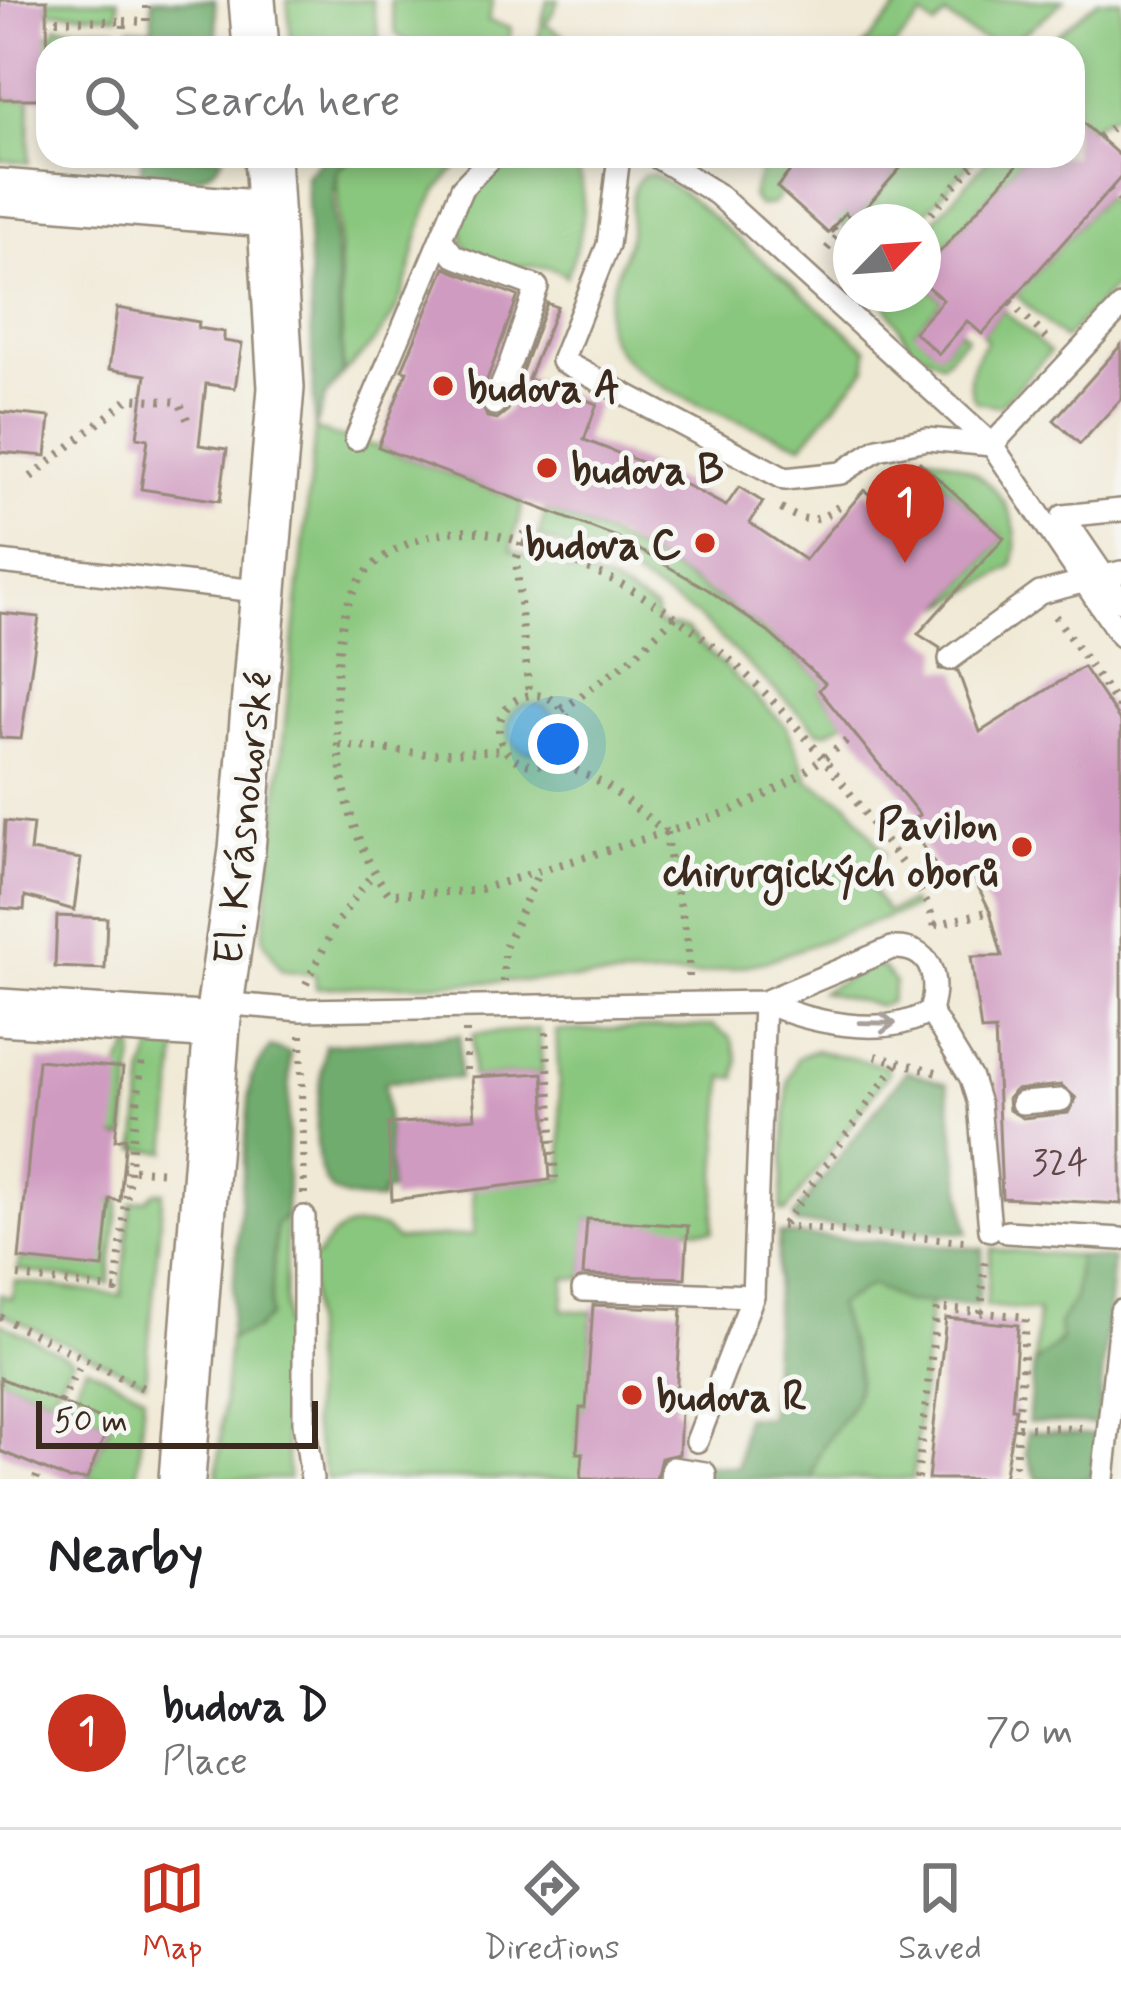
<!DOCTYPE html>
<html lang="en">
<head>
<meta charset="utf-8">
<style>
  :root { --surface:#fff; --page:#f2f2f2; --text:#202124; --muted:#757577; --line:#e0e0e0; --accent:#c8321e }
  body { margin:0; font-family:Mynerve,sans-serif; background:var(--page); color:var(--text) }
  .compass { position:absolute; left:833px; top:204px; width:108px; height:108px; border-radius:50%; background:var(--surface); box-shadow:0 6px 18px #0003; rotate:65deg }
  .scale { position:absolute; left:36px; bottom:30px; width:282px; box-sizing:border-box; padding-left:12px; border:6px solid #3b2a1e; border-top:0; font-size:33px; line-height:42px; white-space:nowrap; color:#3b2a1e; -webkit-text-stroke:9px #f6f6f2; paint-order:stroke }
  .you { position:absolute; left:558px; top:744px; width:42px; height:42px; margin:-30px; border:9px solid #fff; border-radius:50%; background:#1a73e8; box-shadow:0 0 0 18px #1a73e833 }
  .badge { display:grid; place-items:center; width:78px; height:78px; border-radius:50%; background:var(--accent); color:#fff; font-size:39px; font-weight:700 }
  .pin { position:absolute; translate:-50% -99px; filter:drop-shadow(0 3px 6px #0008) }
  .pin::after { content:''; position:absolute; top:63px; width:42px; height:36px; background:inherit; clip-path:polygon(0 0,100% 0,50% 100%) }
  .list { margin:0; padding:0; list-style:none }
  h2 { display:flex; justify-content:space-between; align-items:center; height:156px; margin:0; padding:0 48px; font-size:51px }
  h2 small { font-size:39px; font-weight:400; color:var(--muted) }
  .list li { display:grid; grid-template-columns:78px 1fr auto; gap:36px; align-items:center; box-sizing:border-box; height:192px; padding:0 48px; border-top:3px solid var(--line) }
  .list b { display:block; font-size:45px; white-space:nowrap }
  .list p { margin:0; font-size:39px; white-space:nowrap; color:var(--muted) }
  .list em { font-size:39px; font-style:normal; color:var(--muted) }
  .icon { flex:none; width:66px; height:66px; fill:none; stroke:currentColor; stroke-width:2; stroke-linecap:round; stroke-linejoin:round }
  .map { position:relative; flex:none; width:1121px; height:1479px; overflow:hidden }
  .search { position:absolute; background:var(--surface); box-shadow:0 6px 18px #0003; left:36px; right:36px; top:36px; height:132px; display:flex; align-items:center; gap:30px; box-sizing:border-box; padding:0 42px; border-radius:36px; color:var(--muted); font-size:45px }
  .sheet { height:348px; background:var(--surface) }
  nav { display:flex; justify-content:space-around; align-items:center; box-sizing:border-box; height:168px; border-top:3px solid var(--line); background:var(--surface); font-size:33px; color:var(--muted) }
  nav a { display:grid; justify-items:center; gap:6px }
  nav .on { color:var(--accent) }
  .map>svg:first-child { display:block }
</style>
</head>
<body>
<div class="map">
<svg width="1121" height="1479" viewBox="0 0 1121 1479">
  <rect width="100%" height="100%" fill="#f6f6f2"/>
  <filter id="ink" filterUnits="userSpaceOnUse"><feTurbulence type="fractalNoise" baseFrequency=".00833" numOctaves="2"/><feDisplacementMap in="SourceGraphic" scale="24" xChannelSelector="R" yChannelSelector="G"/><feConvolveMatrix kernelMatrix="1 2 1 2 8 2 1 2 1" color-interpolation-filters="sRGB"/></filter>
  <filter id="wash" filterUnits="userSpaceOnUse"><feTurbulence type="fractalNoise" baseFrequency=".004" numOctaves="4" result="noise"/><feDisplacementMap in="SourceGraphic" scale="48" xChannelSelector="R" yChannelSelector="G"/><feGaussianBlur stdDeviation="2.7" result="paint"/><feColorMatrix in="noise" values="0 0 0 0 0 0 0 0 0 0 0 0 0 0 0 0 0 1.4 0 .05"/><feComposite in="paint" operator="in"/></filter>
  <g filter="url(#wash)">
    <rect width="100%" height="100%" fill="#f0e9d5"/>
    <g fill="#8ac77e" stroke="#62784e" stroke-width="3">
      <polygon points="47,0 118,0 118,16 46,11"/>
      <polygon points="287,0 372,0 381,48 292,48"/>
      <polygon points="390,0 493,0 488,21 511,28 509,47 416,48 396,34"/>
      <polygon points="547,0 559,0 546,25 586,48 536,48"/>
      <path d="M905,0h159c-47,41 -64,62 -118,15l-11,12 -13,-11 -29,32h-31z"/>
      <polygon points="1098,0 1121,0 1121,110 1089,128 1073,114 1073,48 1041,48"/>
      <polygon points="56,26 117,28 118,46 48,48 45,55 46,34 55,34"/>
      <polygon points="0,99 30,99 29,163 0,160"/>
      <path d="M356,156h112c-62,57 -42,87 -71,151 -12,26 -34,47 -54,67l-6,-204z"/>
      <path d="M511,156h63c16,44 10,79 -8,121 -26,-27 -97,12 -104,-45 -1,-14 -3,-26 6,-37 10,-15 30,-25 43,-39z"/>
      <polygon points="766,156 797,156 790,165 815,187 786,176 775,189 781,195 773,204 758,206 752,196"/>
      <polygon points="911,156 977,156 917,222 851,222 851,234 830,215 837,206 854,221"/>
      <polygon points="991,156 1025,156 923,271 923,233"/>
      <path d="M653,174l37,24 177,151 -1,19 -64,77c-50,-21 -192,-61 -196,-122 -1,-27 14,-55 22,-80 7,-23 -4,-53 16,-68z"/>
      <polygon points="1104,197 1121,212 1121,280 1064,339 1016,295"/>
      <polygon points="923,283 943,300 915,331 939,353 960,330 967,337 942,363 912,348 879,294 923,294"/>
      <path d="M1003,310l47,42 -50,54 -24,-4c-13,-23 -3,-42 11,-62l-5,-6z"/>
      <polygon points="315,430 378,447 523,502 511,550 608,582 655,609 658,624 685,629 787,727 809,781 849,804 885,854 861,873 887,912 911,902 914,908 764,962 698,975 316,988 315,975 281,970 263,939"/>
      <path d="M912,454c59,0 121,50 100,113l-69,40 60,-69z"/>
      <path d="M546,510c106,40 195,98 279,173l-6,8 27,30 -19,11 -9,-1 -121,-115 -77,-48 -82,-31z"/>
      <polygon points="870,967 882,967 895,983 890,1002 881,1006 821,992"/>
      <path d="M713,1026l18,12 7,22 -2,18 -12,-1 -11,154 -125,-12 -5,60 -18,-1 -2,32 29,2 -4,96 -8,1 -3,43 8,1 -2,26h-256l-15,-55 -2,-167 8,-1c15,-28 34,-35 66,-28l12,12 78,-5 -1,-49 91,-7 -8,-148z"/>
      <polygon points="539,1029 543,1073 472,1077 473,1034"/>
      <polygon points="136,1034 125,1138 112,1137 119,1067"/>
      <polygon points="157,1036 171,1038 177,1049 167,1152 136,1149 144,1072"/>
      <polygon points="815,1050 887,1066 889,1073 786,1212 781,1211 788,1082 797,1058"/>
      <polygon points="154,1192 163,1192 145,1382 0,1312 0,1294 11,1299 15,1281 121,1296 131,1203 148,1199"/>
      <polygon points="105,1199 119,1201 109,1284 18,1270 19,1259 98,1266"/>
      <polygon points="286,1215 284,1427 289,1479 217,1479 229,1339 255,1330 269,1316 276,1224"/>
      <path d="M991,1249l87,7c-3,41 -4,86 -44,107l4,-52 -52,-5z"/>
      <path d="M871,1284c26,6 30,18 60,17l-18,178h-100c1,-43 45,-59 45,-100 0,-23 -17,-51 -21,-74z"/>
      <polygon points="0,1322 73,1360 50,1398 0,1378"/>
      <polygon points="86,1366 144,1395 137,1479 87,1479 110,1424 67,1405"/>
    </g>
    <g fill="#6fac6d" stroke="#556b46" stroke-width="3">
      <polygon points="152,0 215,0 218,48 130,47 129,28 152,29"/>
      <path d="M142,156h81c-17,32 -52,21 -82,18z"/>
      <polygon points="326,156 356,156 337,170 333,201 343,374 325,397 315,430 306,175"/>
      <path d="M460,1035l-1,43 -74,4 6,109 -9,1v8c-16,0 -33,1 -47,-8 -31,-19 -14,-115 -10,-147z"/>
      <polygon points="270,1047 290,1053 286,1215 276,1225 270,1316 255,1330 229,1339 251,1077"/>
      <polygon points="906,1071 947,1084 968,1233 797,1224 793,1217"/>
      <path d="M779,1234l204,15 -5,56 -74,-3 -33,-17 -34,20c4,23 21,51 21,74 -1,41 -44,57 -45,100h-108l1,-14 32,2 6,-50 25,1z"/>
      <polygon points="1078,1256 1113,1259 1098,1424 1028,1422 1034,1363 1061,1342 1059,1324 1075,1298"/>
      <polygon points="1027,1432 1097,1435 1092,1479 1037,1479 1026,1453"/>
    </g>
    <circle fill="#4cadcb" stroke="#446c74" stroke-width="3" cx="532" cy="728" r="24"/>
    <g id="blocks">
      <g fill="#d09bc1" fill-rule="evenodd">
        <polygon points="0,0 47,0 48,99 0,99"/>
        <polygon points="1073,114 1121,157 1121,177 982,334 967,321 939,354 914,332 943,300 923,283 923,271 1025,156 1073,156"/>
        <polygon points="802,156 911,156 854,221 845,213 828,233 777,187"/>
        <path d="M445,268l73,28 -38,103 7,18 10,2 11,-9 39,-107 10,4 -29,72 69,25 -13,36 60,23 82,43 13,-19 24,15 -13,21 55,37 59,-70 17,14 39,-42 84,76 -86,96 22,14 -1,21 19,2 22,61 103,-65 38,55v482l-119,-6 -7,-168 -14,1 -10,-74 31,-1 -12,-45 -20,-41 -21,15 -42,-62 13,-8 -101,-125 6,-7 -57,-51 -61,-43 -90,-52 -239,-90 29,-76 -5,-1zM1061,1085l15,13 -8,15 -45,5 -14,-8 -1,-12 7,-8z"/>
        <polygon points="117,308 199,322 198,328 224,332 224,341 242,344 235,388 206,384 199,445 227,449 220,501 141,489 148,439 137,437 146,375 109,369"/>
        <polygon points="1121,345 1121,399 1080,444 1054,420"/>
        <polygon points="0,412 50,417 46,456 0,452"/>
        <polygon points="0,613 39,617 21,739 0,738"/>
        <polygon points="5,821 33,824 30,851 81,859 74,910 25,896 24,910 0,908"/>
        <polygon points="57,916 107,918 105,969 55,967"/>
        <polygon points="38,1060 123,1068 115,1140 126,1138 120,1201 110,1199 103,1268 19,1259"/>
        <polygon points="543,1073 550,1180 392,1200 388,1124 475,1118 472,1077"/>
        <polygon points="587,1219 688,1226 685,1278 583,1275"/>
        <polygon points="593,1305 682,1309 675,1410 681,1411 679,1454 661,1458 656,1479 581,1479 583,1453 577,1453 580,1408 586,1408"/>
        <polygon points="946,1318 1018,1325 1012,1408 1016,1408 1004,1479 928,1479"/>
        <polygon points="0,1378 110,1423 87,1479 68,1479 0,1451"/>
      </g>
    </g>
  </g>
  <g filter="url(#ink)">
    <use href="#blocks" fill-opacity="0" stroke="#968a7a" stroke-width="3"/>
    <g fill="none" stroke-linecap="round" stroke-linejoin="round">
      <defs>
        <g id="lane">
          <polyline points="619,156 608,245 562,361 785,479 841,473 878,449 927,439 992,445 1121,307"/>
          <polyline points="655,156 717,194 992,445 1121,636"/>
          <polyline points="441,239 454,256 537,287 511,361"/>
          <polyline points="494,404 508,370"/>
          <polyline points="356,439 462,188 493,156"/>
          <polyline points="1121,510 1063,516 1121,601"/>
          <polyline points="0,562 266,592"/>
          <polyline points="950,659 1040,593 1121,572"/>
          <path d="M220,1003l81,7 463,-8c43,20 123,38 166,9 10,-34 1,-65 -38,-63l-128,54"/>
          <polyline points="930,1011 971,1078 979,1104 990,1230"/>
          <polyline points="1022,1103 1061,1100"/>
          <polyline points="304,1217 304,1422 312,1479"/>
          <polyline points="1007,1232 1121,1239"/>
          <polyline points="583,1290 753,1296"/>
          <polyline points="697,1441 753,1296 764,1002"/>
          <polyline points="671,1479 672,1468 705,1473 705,1479"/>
          <polyline points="1103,1479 1121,1311"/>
        </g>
        <g id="street">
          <polyline points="252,0 256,48"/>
          <polyline points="0,192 268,214"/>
          <polyline points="0,1012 217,1026"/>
          <polyline points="182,1479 217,1026 242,850 281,388 267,156"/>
        </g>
      </defs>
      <use href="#lane" stroke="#968a7a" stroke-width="26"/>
      <use href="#street" stroke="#968a7a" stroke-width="50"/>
      <g stroke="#968a7a" stroke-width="8" stroke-dasharray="3 9" stroke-linecap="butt">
        <polyline points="56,20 124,21 123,46"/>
        <polyline points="124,21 147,22 147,0"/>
        <polyline points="1099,137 1121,121"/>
        <polyline points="1109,190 1121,201"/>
        <polyline points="923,222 981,156"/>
        <polyline points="827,249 839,235 832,228"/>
        <polyline points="1010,302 1052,343"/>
        <polyline points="31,477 130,398 179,402 189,423"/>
        <path d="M781,509c30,16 39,14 64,-8"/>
        <polyline points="525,532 516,560 529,695"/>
        <polyline points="1055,616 1121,710"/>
        <circle cx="534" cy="730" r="35"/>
        <polyline points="562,710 632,658 676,615"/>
        <polyline points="339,745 429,754 505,750"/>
        <polyline points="554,759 606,785 666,832"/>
        <path d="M666,832l-191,59 -86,3c-44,-58 -56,-142 -52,-215 4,-72 11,-115 86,-141 47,-16 86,-1 131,16 145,54 237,154 324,278 22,30 53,64 58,101"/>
        <polyline points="935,925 990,911"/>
        <path d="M689,977c2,-52 -19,-94 -23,-145 87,-26 117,-41 188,-97"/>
        <polyline points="504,982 504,950 536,878"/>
        <polyline points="306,984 335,925 373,873"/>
        <polyline points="466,1031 466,1078"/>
        <polyline points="546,1032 555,1178"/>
        <polyline points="301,1035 304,1194"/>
        <polyline points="875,1056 936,1072"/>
        <polyline points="122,1169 168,1172"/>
        <polyline points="784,1224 899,1060"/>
        <polyline points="781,1226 964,1241"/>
        <polyline points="18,1276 116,1290 142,1059"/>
        <polyline points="981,1313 985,1254"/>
        <polyline points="0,1317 149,1391"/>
        <polyline points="60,1402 83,1360"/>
        <polyline points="1018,1427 1083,1428"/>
        <polyline points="36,1479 40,1468"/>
        <polyline points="917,1479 937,1308 1026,1317 1014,1479"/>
      </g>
      <use href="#lane" stroke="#fff" stroke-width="21"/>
      <use href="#street" stroke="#fff" stroke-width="45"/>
    </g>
    <defs><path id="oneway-shaft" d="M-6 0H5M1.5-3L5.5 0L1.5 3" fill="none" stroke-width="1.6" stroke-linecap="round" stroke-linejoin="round" transform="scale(3)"/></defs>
    <use stroke="#a79f9a" href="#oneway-shaft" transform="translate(878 1023) rotate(1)"/>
  </g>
  <g fill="#c8321e" stroke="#f6f6f2" stroke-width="4.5">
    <circle cx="443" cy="386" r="12"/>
    <circle cx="547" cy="468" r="12"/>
    <circle cx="705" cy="543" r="12"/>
    <circle cx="1022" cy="847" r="12"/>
    <circle cx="632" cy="1395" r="12"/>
  </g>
  <g text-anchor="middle" stroke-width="10" stroke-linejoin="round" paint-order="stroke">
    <g font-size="36" fill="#604647">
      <text x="1060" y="1174">324</text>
    </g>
    <g font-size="42" font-weight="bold" fill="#3b2a1e" stroke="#f6f6f2" text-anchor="start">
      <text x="467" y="401">budova A</text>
      <text x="571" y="483">budova B</text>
      <text x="681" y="558" text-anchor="end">budova C</text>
      <text x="998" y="838" text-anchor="end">Pavilon<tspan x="998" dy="48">chirurgických oborů</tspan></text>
      <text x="656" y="1410">budova R</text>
    </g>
    <g font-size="42" fill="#3b2a1e" stroke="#f6f6f2">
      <text transform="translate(242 818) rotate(-84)" y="15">El. Krásnohorské</text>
    </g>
  </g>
</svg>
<svg class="compass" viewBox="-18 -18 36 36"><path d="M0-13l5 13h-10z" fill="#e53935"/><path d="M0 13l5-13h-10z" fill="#757577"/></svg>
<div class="scale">50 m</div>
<div class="you"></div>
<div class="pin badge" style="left:905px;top:563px">1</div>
<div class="search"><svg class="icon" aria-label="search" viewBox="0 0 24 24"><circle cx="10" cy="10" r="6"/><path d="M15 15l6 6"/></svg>Search here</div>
</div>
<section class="sheet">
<h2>Nearby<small></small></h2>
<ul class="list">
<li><span class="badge">1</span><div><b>budova D</b><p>Place</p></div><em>70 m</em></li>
</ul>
</section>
<nav>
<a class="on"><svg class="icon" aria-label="map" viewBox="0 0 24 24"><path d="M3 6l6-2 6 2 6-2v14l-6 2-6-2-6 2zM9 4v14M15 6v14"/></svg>Map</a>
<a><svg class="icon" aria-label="directions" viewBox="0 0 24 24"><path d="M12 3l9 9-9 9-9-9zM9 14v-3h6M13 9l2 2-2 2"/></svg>Directions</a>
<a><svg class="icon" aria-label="saved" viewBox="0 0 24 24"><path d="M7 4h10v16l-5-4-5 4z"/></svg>Saved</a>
</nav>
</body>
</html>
